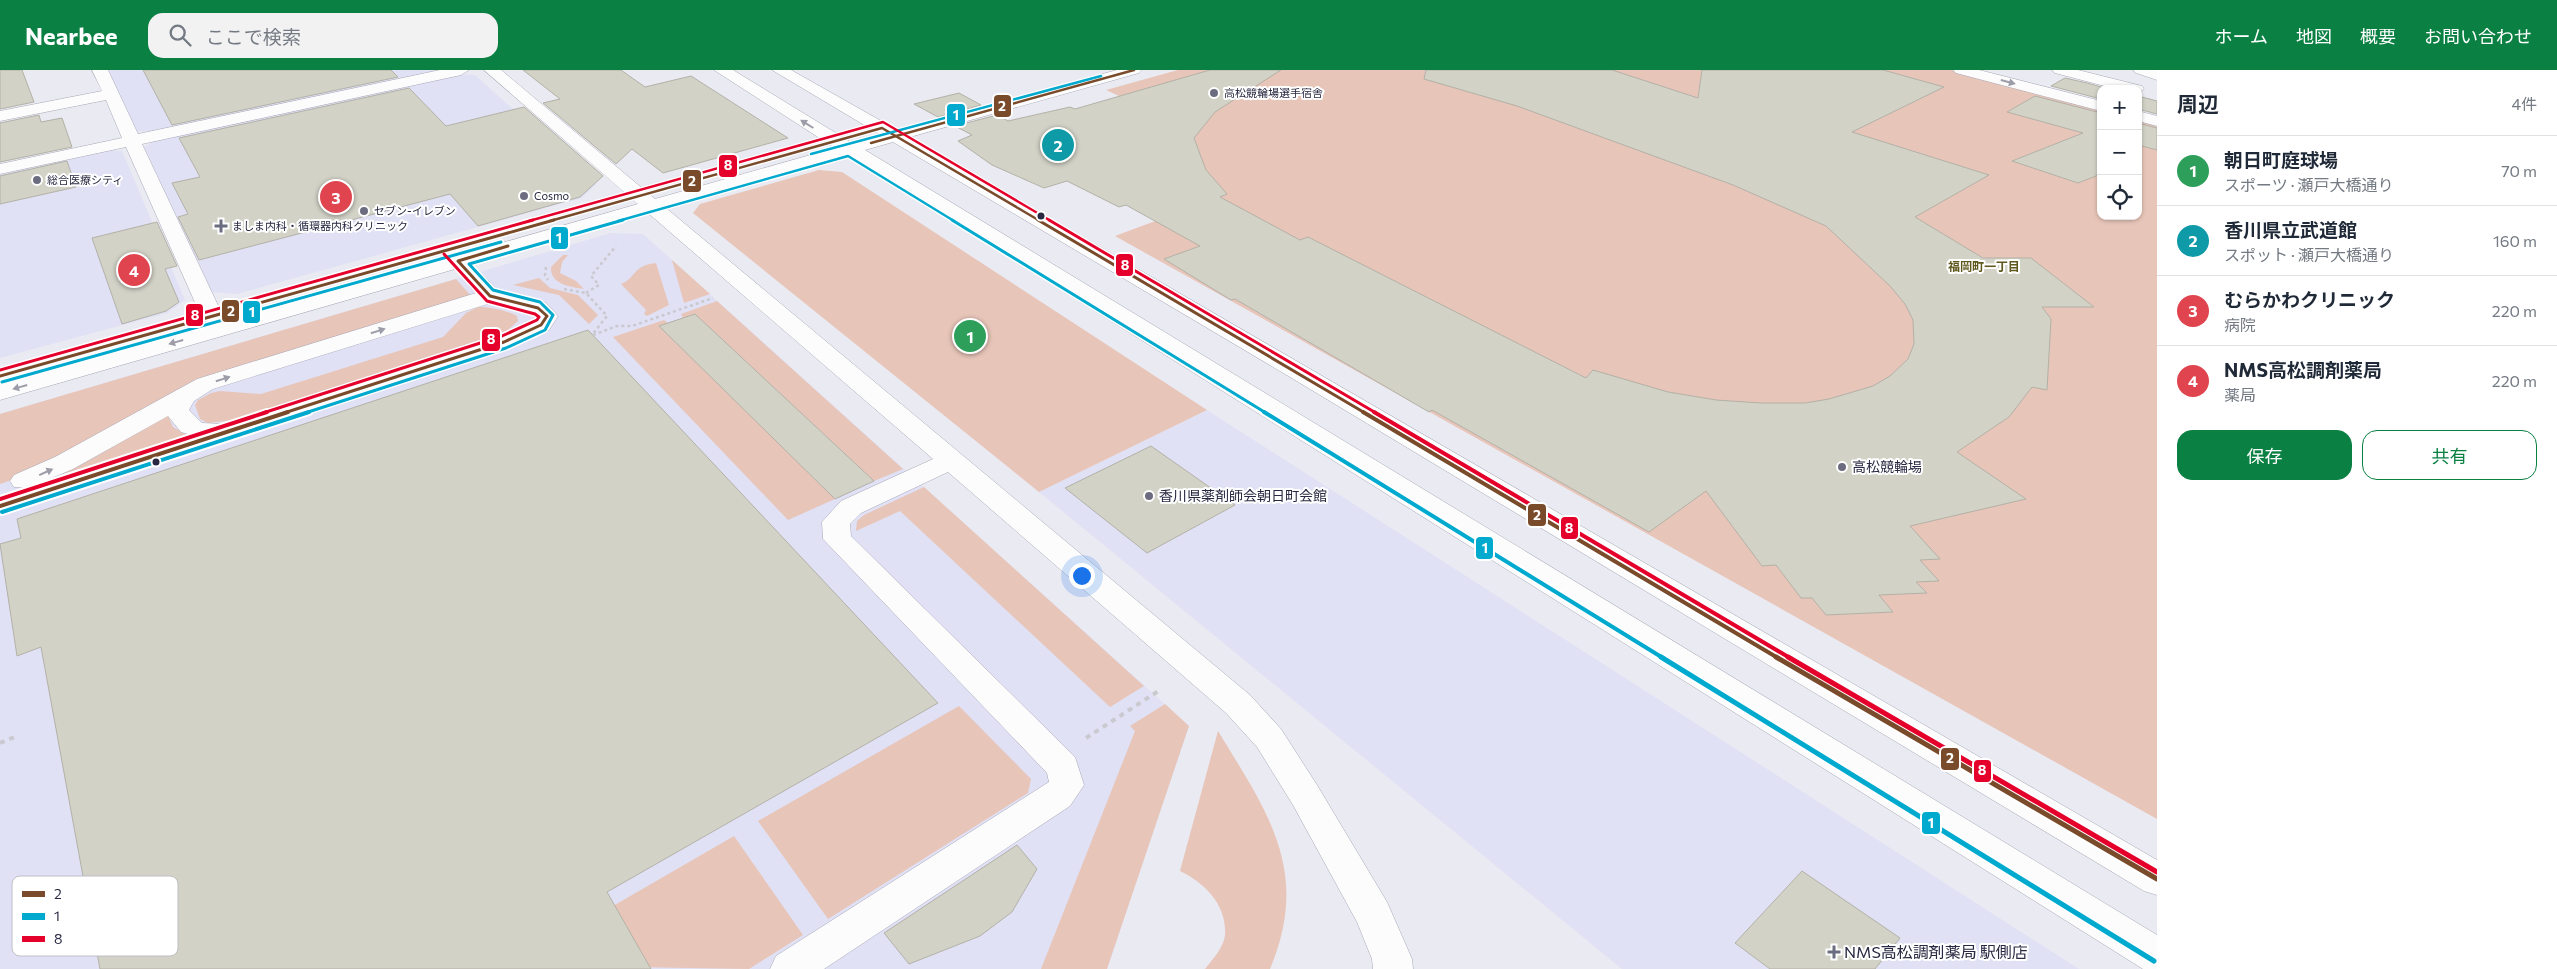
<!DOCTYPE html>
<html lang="ja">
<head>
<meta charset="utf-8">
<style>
  :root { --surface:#fff; --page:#f2f2f3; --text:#1f2937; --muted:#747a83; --line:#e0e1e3; --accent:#0b8043 }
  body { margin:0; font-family:Commissioner,"Noto Sans JP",sans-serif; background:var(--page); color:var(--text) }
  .controls { position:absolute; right:15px; top:15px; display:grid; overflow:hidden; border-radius:10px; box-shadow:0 1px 4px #0004 }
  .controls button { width:45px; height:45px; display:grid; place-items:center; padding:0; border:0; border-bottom:1px solid var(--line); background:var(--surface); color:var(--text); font:25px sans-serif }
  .you { position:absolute; left:1081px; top:505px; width:18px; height:18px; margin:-12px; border:4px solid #fff; border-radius:50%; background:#1a73e8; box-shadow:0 0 0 8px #1a73e833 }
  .badge { display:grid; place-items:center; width:32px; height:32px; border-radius:50%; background:var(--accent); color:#fff; font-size:16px; font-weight:700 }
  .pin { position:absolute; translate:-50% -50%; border:2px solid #fff; box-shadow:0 1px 5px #0006 }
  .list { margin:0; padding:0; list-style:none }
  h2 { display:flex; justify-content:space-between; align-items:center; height:65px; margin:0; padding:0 20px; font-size:21px }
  h2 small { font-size:16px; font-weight:400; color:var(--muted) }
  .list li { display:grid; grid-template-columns:32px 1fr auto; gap:15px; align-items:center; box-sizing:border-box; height:70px; padding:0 20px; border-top:1px solid var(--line) }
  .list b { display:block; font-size:19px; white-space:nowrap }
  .list p { margin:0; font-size:16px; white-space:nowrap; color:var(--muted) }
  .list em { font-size:16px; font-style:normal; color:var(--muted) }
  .actions { display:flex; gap:10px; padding:15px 20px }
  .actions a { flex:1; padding:11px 0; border:1px solid var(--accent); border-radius:15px; text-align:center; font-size:18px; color:var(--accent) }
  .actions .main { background:var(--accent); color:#fff }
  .icon { flex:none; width:28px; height:28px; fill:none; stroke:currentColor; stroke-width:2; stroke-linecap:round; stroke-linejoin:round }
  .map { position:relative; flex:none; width:2157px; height:899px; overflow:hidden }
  header { display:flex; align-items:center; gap:30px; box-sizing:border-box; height:70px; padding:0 25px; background:var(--accent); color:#fff }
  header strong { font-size:24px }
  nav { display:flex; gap:28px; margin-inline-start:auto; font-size:18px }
  .search { width:350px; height:45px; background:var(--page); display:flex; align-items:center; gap:12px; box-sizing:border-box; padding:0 18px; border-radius:15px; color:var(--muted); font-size:19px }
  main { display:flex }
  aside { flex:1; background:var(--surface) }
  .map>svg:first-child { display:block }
</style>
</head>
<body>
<header>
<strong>Nearbee</strong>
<div class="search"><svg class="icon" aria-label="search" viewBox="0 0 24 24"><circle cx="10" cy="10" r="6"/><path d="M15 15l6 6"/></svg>ここで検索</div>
<nav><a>ホーム</a><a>地図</a><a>概要</a><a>お問い合わせ</a></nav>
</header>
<main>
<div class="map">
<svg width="2157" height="899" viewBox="0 0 2157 899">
  <rect width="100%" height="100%" fill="#eaeaf2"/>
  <g fill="#e0e1f5">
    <polygon points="107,0 448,0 156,62 135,61"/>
    <polygon points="457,4 475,5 596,114 582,128 237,224 212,222 144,77 160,68"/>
    <polygon points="101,81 122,81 185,230 167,243 0,288 0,102"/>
    <polygon points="611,163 643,164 1189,656 1107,899 0,899 0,344"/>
    <polygon points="1207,340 2079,899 1622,899 1039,422"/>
  </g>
  <g fill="#e8c5b9">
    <polygon points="1178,0 1952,0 2101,39 2101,146 2138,146 2138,50 2157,56 2157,749 1115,166 1217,128 1169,49 1106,20"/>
    <polygon points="819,100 842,102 1207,340 1039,422 693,143 700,134"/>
    <path d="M563,185h5l-6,7 -2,11 16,8 8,8c-14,-2 -34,-5 -33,-22z"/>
    <polygon points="672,190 710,224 684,233"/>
    <path d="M656,193l13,42 -22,11 -3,-2 2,-4 -25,-26c16,-6 10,-18 35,-21z"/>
    <polygon points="539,208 550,218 578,225 598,245 589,254 559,225 513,215"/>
    <polygon points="456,209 472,227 209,307 39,401 0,414 0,344"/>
    <polygon points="717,231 903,399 874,411 695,244 683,248 681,244"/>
    <path d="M478,237c12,0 28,3 39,9l1,5 -10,9 -10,4 -264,86 -26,3 -8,-4 -5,-14 3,-5 13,-7 9,-2 41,3 182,-57 23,-24z"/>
    <polygon points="664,250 668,253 660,256 835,429 788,450 613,267"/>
    <polygon points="167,343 173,357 187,365 61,405"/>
    <polygon points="924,417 1144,616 1110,637 900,441 856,461 857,451 864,445"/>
    <polygon points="1165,634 1189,656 1107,899 1041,899 1135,661 1130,656"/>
    <polygon points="959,636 1031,709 1028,723 828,849 758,751"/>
    <path d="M1218,661c50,82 93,140 52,238h-65c7,-9 19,-22 20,-34 2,-30 -20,-52 -45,-64z"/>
    <polygon points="734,766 803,865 749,899 511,895"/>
  </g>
  <g fill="#d3d2c7" stroke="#b3b1a7">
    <polygon points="0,0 22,0 34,32 0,39"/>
    <polygon points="143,0 391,0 398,7 172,55"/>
    <polygon points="523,0 621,0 645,17 691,6 788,68 663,103 632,79 616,94 543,33 560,29"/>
    <polygon points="1210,0 1281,0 1215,42 1194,68 1206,100 1227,124 1220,127 1300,170 1308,167 1586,308 1593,300 1668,322 1716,330 1761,333 1805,333 1829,329 1873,316 1890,306 1908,289 1914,274 1913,250 1905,234 1890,216 1826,156 1733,115 1517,36 1424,9 1426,0 1612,0 1698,28 1702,0 1883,0 1944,17 1852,62 1989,105 1915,147 1983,188 2031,188 2094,237 2042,237 2051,249 2047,320 2032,317 2009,347 1957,382 2026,429 1910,456 1940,489 1920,490 1939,511 1916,512 1927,523 1879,525 1893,542 1826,545 1812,528 1801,528 1776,495 1762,496 1706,421 1649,462 1432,340 1429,342 1235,229 1231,230 1164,189 1200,176 1126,135 1119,137 1067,111 1044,118 992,95 958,71 972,65 955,56 997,45 1008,51 1070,37 1075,39"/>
    <polygon points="2065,8 2087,13 2108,19 2101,19 2101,29 2051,16"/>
    <polygon points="409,18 446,56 524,37 603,106 580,127 478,156 450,124 199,190 178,147 188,144 172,113 200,107 179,68"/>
    <polygon points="959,23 981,35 938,47 914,34"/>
    <polygon points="2035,26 2101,43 2101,104 2078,113 2012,91 2083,63 2007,42"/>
    <polygon points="2138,26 2157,31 2157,44 2138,39"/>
    <polygon points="39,45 41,52 62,48 72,77 0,92 0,53"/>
    <polygon points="2138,53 2157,58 2157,80 2138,75"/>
    <polygon points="67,91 76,117 0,134 0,106"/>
    <polygon points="157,152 177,196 165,199 179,232 166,241 122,254 92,168"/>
    <polygon points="695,244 874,411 835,429 659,256"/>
    <polygon points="588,260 938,633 607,822 651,899 100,899 41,577 17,586 0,474 21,468 17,449"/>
    <polygon points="1151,376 1235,435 1147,483 1065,418"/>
    <polygon points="1017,775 1037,799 1012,842 980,866 909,894 884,863"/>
    <polygon points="1802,801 1900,868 1875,899 1770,899 1735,873"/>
  </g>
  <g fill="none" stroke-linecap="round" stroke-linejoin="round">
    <defs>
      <g id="minor">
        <polygon points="92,0 108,0 138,64 440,0 469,0 461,5 142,74 223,246 220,251 212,253 204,251 201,246 126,77 0,104 0,94 122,68 106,30 0,51 0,41 102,21"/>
        <path d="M484,0h17l154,129 180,-51 -121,-78h19l119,73 29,-8 -109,-65h19l106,60 220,-60h25l-3,3 -229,64 1247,723v35l-13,-4 -854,-514 -397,-235 -28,8 1292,785v34h-14l-1296,-814 -181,53 584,487 31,34 36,56 70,117 25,57 1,10h-40l-1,-10 -15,-37 -64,-117 -36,-58 -31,-34 -278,-241 -87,41 -11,11 1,12 224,221 9,28 -14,21 -246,163h-54l6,-13 273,-174 -2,-9 -224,-234 -1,-17 19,-21 92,-42 -285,-246 -176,51 26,27 48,12 12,13 -9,14 -37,17 -512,168v-18l27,-9 -13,-1 -4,-6 4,-6 41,-18 142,-78 279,-86 -21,-24 -455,131v-15l446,-126 -7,-9 3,-4h14l7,8 175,-50zM491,233l39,10 5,4 -2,3 -37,17 -271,87 -23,-1 -13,-13 5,-9 19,-12zM168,346l13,16 10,3 -156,50 38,-16z"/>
        <polygon points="1953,0 1979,0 2101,31 2101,41 1956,3"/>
        <polygon points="2052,0 2078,0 2142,16 2144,19 2138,23 2138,19 2116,19 2055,3"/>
        <polygon points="2133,0 2157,0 2157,10 2136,3"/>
        <polygon points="2138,41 2157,46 2157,56 2138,51"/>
      </g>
    </defs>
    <use href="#minor" stroke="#a7a7b6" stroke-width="1"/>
    <g stroke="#c9c9cf" stroke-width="2.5" stroke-dasharray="3 3" stroke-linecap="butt">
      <polyline points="546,197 545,205 548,210"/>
      <polyline points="564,219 586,223 607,246 592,265"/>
      <polyline points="586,223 599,215 591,206 616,176"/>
      <polyline points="593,265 617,256 632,256 713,228"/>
    </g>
    <g stroke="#c9c9cf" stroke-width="4" stroke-dasharray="5 5" stroke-linecap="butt">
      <polyline points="1086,668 1160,620"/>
      <polyline points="0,673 17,666"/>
    </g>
    <use href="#minor" fill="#fcfcfd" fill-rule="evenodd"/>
    <defs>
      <g id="bus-1-far3">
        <polyline points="871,73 1134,0"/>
        <polyline points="550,151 882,58 1040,151"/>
      </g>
      <g id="bus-1-far2">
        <polyline points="1038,150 1365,343"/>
        <polyline points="0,306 554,150"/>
        <polyline points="284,343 504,272 541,255 547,246 538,238 490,226 458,191 508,176"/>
      </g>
      <g id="bus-1-far1">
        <polyline points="1363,342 1778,588"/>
        <polyline points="0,436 288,342"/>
      </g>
      <polyline id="bus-1" points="1776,587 2157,809"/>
      <g id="bus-2-far3">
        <polyline points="811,84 1101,6"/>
        <polyline points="618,151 848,86 954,151"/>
      </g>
      <g id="bus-2-far2">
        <polyline points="952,150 1266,343"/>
        <polyline points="2,312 501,172"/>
        <polyline points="305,343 506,278 545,260 553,245 540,232 493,220 469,194 623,150"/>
      </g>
      <g id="bus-2-far1">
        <polyline points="1264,342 1663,588"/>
        <polyline points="2,442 309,342"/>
      </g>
      <polyline id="bus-2" points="1661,587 2154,891"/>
      <polyline id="bus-3-far3" points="529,151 883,52 1051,151"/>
      <g id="bus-3-far2">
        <polyline points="1049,150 1376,343"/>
        <polyline points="0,300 533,150"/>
        <polyline points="263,343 502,266 537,250 539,247 535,244 487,231 444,184"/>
      </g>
      <g id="bus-3-far1">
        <polyline points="1374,342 1790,588"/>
        <polyline points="0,429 267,342"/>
      </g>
      <polyline id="bus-3" points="1788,587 2157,802"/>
    </defs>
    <use href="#bus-1-far3" stroke="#fff" stroke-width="5"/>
    <use href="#bus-1-far2" stroke="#fff" stroke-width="6"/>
    <use href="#bus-1-far1" stroke="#fff" stroke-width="8"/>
    <use href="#bus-1" stroke="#fff" stroke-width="9"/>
    <use href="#bus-2-far3" stroke="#fff" stroke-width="5"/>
    <use href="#bus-2-far2" stroke="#fff" stroke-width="6"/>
    <use href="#bus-2-far1" stroke="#fff" stroke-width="8"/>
    <use href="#bus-2" stroke="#fff" stroke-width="9"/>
    <use href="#bus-3-far3" stroke="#fff" stroke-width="5"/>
    <use href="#bus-3-far2" stroke="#fff" stroke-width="6"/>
    <use href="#bus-3-far1" stroke="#fff" stroke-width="8"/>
    <use href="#bus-3" stroke="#fff" stroke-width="9"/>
    <use href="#bus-1-far3" stroke="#7a4b2a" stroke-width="2.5"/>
    <use href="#bus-1-far2" stroke="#7a4b2a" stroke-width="3"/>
    <use href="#bus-1-far1" stroke="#7a4b2a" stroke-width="4"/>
    <use href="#bus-1" stroke="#7a4b2a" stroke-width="5"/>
    <use href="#bus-2-far3" stroke="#00a9ce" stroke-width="2.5"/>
    <use href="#bus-2-far2" stroke="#00a9ce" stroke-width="3"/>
    <use href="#bus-2-far1" stroke="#00a9ce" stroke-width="4"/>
    <use href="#bus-2" stroke="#00a9ce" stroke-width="5"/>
    <use href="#bus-3-far3" stroke="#e4002b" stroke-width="2.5"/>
    <use href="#bus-3-far2" stroke="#e4002b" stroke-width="3"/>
    <use href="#bus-3-far1" stroke="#e4002b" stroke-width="4"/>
    <use href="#bus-3" stroke="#e4002b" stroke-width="5"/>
  </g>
  <defs><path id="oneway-solid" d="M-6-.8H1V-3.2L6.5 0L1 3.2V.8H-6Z" transform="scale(1.25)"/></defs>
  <g fill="#9d9da9">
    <use href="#oneway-solid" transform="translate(2008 12) rotate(15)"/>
    <use href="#oneway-solid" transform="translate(807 54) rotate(-148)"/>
    <use href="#oneway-solid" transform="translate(378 261) rotate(-17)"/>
    <use href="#oneway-solid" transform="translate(176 272) rotate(164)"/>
    <use href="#oneway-solid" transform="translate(223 309) rotate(-17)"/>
    <use href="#oneway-solid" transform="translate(20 317) rotate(164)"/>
    <use href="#oneway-solid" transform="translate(46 402) rotate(-24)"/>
  </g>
  <g fill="#6c6c80" stroke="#fff" stroke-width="2">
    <circle cx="1214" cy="23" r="5"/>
    <circle cx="37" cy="110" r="5"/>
    <circle cx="524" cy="126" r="5"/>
    <circle cx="364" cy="141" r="5"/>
    <path d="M218.5 148.5h5v5h5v5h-5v5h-5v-5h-5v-5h5z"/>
    <circle cx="1842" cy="397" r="5"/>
    <circle cx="1149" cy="426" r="5"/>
    <path d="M1831.5 874.5h5v5h5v5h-5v5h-5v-5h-5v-5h5z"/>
  </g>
  <g fill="#282842" stroke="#fff" stroke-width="2">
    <circle cx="1041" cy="146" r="4.5"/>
    <circle cx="156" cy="392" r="4.5"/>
  </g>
  <g text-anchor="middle" stroke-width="4" stroke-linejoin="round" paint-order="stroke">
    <g font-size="11" fill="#282842" stroke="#fff" text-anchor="start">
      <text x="1224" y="27">高松競輪場選手宿舎</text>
      <text x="47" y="114">総合医療シティ</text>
      <text x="534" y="130">Cosmo</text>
      <text x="374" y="145">セブン-イレブン</text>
      <text x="232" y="160">ましま内科・循環器内科クリニック</text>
    </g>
    <g font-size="12" font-weight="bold" fill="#5f591d" stroke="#fff">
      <text x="1984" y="201">福岡町一丁目</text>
    </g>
    <g font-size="14" fill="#282842" stroke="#fff" text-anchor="start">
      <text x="1852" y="402">高松競輪場</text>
      <text x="1159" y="431">香川県薬剤師会朝日町会館</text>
    </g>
    <g font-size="16" fill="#282842" stroke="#fff" text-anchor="start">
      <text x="1844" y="888">NMS高松調剤薬局 駅側店</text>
    </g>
  </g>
  <rect x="12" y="806" width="166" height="80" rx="8" fill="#fff" stroke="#bebec6" stroke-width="1"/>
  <rect x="22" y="821" width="23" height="6" fill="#7a4b2a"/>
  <rect x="22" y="843" width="23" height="7" fill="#00a9ce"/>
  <rect x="22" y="866" width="23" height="6" fill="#e4002b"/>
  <g font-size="14" fill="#282842">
    <text x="54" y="829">2</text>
    <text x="54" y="851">1</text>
    <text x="54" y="874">8</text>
  </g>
  <g stroke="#fff" stroke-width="2">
    <rect x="993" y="24" width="19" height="24" rx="5" fill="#7a4b2a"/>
    <rect x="946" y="33" width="20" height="24" rx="5" fill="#00a9ce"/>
    <rect x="718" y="84" width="20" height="24" rx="5" fill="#e4002b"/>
    <rect x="682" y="99" width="20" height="24" rx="5" fill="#7a4b2a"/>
    <rect x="550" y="156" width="19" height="24" rx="5" fill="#00a9ce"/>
    <rect x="1115" y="183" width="19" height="24" rx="5" fill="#e4002b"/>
    <rect x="221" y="229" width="19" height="24" rx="5" fill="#7a4b2a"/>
    <rect x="242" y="230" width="19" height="24" rx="5" fill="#00a9ce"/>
    <rect x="185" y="233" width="19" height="24" rx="5" fill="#e4002b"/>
    <rect x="481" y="258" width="20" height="24" rx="5" fill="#e4002b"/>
    <rect x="1527" y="433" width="20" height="24" rx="5" fill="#7a4b2a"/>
    <rect x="1560" y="446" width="19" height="24" rx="5" fill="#e4002b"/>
    <rect x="1475" y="466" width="19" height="24" rx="5" fill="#00a9ce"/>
    <rect x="1940" y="677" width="20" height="24" rx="5" fill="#7a4b2a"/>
    <rect x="1973" y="689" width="19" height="24" rx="5" fill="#e4002b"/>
    <rect x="1921" y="741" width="20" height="24" rx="5" fill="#00a9ce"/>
  </g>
  <g font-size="14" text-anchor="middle" font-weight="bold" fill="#fff">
    <text x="1002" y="41">2</text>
    <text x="956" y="50">1</text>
    <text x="728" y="100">8</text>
    <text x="692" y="116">2</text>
    <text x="559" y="173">1</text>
    <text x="1125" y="200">8</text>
    <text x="231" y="246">2</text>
    <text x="252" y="247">1</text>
    <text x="195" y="250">8</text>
    <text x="491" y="274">8</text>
    <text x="1537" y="450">2</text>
    <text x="1569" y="463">8</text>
    <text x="1485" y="483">1</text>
    <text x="1950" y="693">2</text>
    <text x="1982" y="705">8</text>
    <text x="1931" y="758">1</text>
  </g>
</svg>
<div class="controls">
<button>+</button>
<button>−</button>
<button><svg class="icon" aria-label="locate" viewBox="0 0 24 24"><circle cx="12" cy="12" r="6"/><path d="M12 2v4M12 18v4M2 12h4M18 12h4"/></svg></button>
</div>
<div class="you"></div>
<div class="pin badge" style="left:970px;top:266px;background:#2e9e5b">1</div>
<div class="pin badge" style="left:1058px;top:75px;background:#0f9aa8">2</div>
<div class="pin badge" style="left:336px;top:127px;background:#e0444e">3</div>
<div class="pin badge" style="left:134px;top:200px;background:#e0444e">4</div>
</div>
<aside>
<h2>周辺<small>4件</small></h2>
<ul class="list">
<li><span class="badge" style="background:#2e9e5b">1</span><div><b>朝日町庭球場</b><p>スポーツ · 瀬戸大橋通り</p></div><em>70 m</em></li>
<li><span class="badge" style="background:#0f9aa8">2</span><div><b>香川県立武道館</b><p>スポット · 瀬戸大橋通り</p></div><em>160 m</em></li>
<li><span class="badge" style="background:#e0444e">3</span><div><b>むらかわクリニック</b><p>病院</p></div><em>220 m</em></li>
<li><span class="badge" style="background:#e0444e">4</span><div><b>NMS高松調剤薬局</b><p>薬局</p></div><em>220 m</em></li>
</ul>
<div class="actions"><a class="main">保存</a><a>共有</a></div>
</aside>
</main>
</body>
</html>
